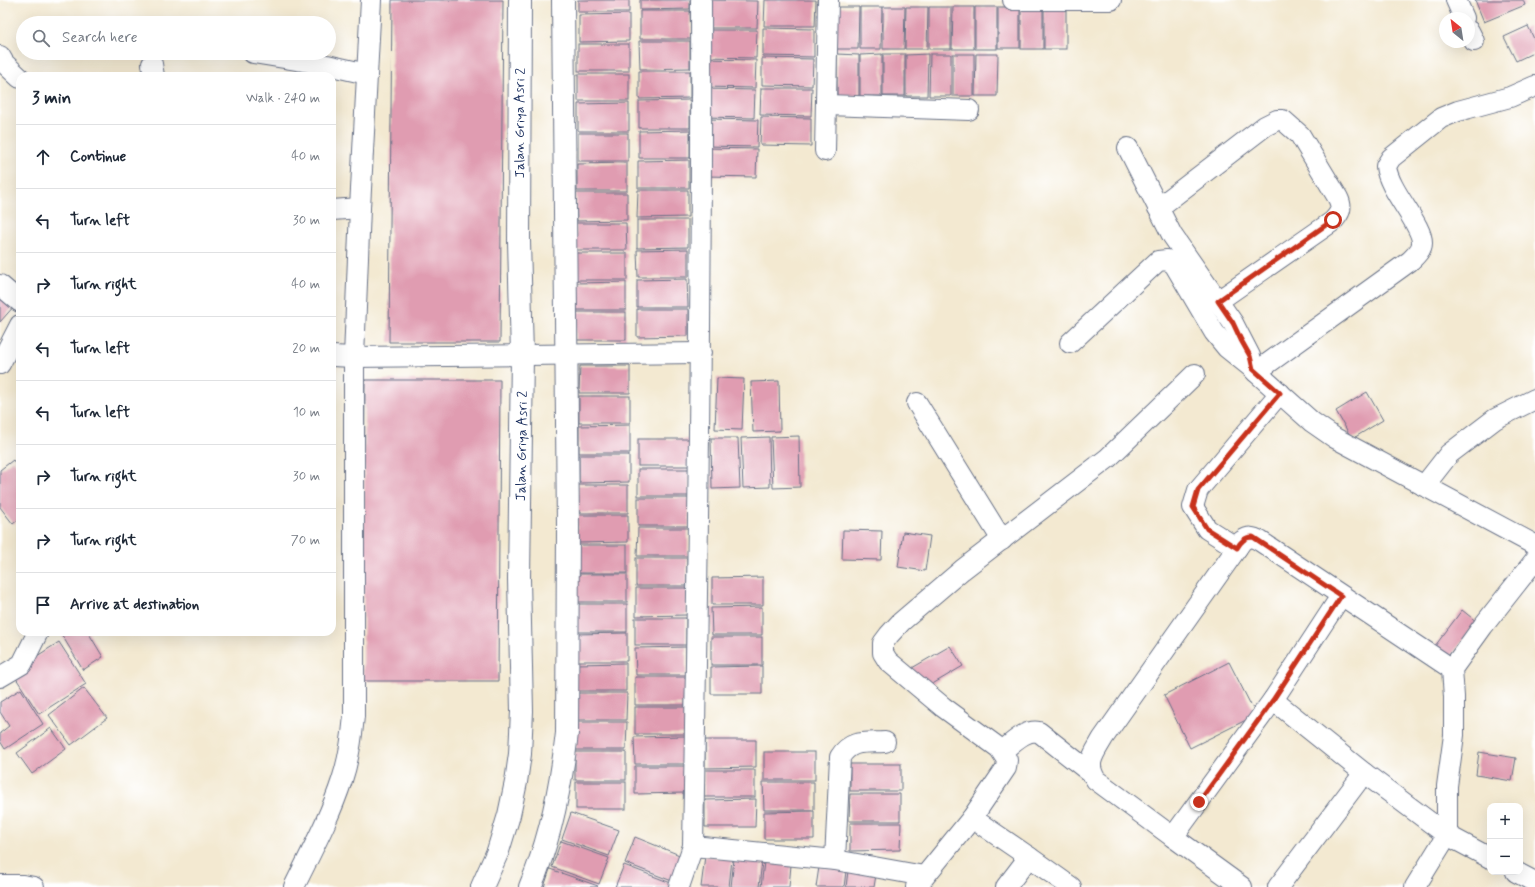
<!DOCTYPE html>
<html lang="en">
<head>
<meta charset="utf-8">
<style>
  :root { --surface:#fff; --page:#f2f2f3; --text:#1f2937; --muted:#747a83; --line:#e0e1e3 }
  body { margin:0; font-family:Mynerve,sans-serif; background:var(--page); color:var(--text) }
  .controls { position:absolute; right:12px; bottom:12px; display:grid; overflow:hidden; border-radius:8px; box-shadow:0 4px 16px #0002 }
  .controls button { width:36px; height:36px; display:grid; place-items:center; padding:0; border:0; border-bottom:1px solid var(--line); background:var(--surface); color:var(--text); font:20px sans-serif }
  .compass { position:absolute; left:1439px; top:12px; width:36px; height:36px; border-radius:50%; background:var(--surface); box-shadow:0 4px 16px #0002; rotate:330deg }
  .stop { position:absolute; width:12px; height:12px; margin:-9px; border:3px solid #c8321e; border-radius:50%; background:#fff }
  .stop.end { background:#c8321e; border-color:#fff; box-shadow:0 1px 4px #0008 }
  .list { margin:0; padding:0; list-style:none }
  h2 { display:flex; justify-content:space-between; align-items:center; height:52px; margin:0; padding:0 16px; font-size:17px }
  h2 small { font-size:13px; font-weight:400; color:var(--muted) }
  .list li { display:grid; grid-template-columns:26px 1fr auto; gap:12px; align-items:center; box-sizing:border-box; height:64px; padding:0 16px; border-top:1px solid var(--line) }
  .list b { display:block; font-size:15px; white-space:nowrap }
  .list em { font-size:13px; font-style:normal; color:var(--muted) }
  .icon { flex:none; width:22px; height:22px; fill:none; stroke:currentColor; stroke-width:2; stroke-linecap:round; stroke-linejoin:round }
  .map { position:relative; flex:none; width:1535px; height:887px; overflow:hidden }
  .search { position:absolute; background:var(--surface); box-shadow:0 4px 16px #0002; left:16px; top:16px; width:320px; height:44px; display:flex; align-items:center; gap:10px; box-sizing:border-box; padding:0 14px; border-radius:22px; color:var(--muted); font-size:15px }
  .panel { position:absolute; background:var(--surface); box-shadow:0 4px 16px #0002; left:16px; top:72px; width:320px; height:564px; border-radius:12px }
  .map>svg:first-child { display:block }
</style>
</head>
<body>
<div class="map">
<svg width="1535" height="887" viewBox="0 0 1535 887">
  <rect width="100%" height="100%" fill="#fff"/>
  <filter id="ink" filterUnits="userSpaceOnUse"><feTurbulence type="fractalNoise" baseFrequency=".025" numOctaves="2"/><feDisplacementMap in="SourceGraphic" scale="8" xChannelSelector="R" yChannelSelector="G"/><feConvolveMatrix kernelMatrix="1 2 1 2 8 2 1 2 1" color-interpolation-filters="sRGB"/></filter>
  <filter id="wash" filterUnits="userSpaceOnUse"><feTurbulence type="fractalNoise" baseFrequency=".012" numOctaves="4" result="noise"/><feDisplacementMap in="SourceGraphic" scale="16" xChannelSelector="R" yChannelSelector="G"/><feGaussianBlur stdDeviation="0.9" result="paint"/><feColorMatrix in="noise" values="0 0 0 0 0 0 0 0 0 0 0 0 0 0 0 0 0 1.4 0 .05"/><feComposite in="paint" operator="in"/></filter>
  <g filter="url(#wash)">
    <rect width="100%" height="100%" fill="#f3e9d1"/>
    <g id="blocks">
      <g fill="#e09cb1">
        <polygon points="392,0 503,0 500,342 389,342"/>
        <rect x="578" y="0" width="51" height="12"/>
        <polygon points="640,0 690,0 690,9 640,10"/>
        <polygon points="707,0 758,1 757,28 706,28"/>
        <polygon points="765,0 816,0 815,26 764,26"/>
        <polygon points="1475,0 1523,0 1525,5 1484,22"/>
        <polygon points="837,7 859,7 858,49 836,49"/>
        <polygon points="860,7 882,7 881,49 860,49"/>
        <polygon points="883,7 905,7 904,49 883,49"/>
        <polygon points="906,7 928,7 927,49 905,49"/>
        <rect x="929" y="7" width="22" height="42"/>
        <polygon points="953,7 974,7 974,49 952,49"/>
        <rect x="975" y="7" width="22" height="42"/>
        <rect x="998" y="7" width="22" height="41"/>
        <rect x="1021" y="7" width="22" height="42"/>
        <rect x="1044" y="7" width="22" height="42"/>
        <polygon points="640,11 690,11 691,39 640,39"/>
        <polygon points="629,14 629,41 579,42 579,15"/>
        <polygon points="1528,26 1535,41 1535,52 1516,61 1504,37"/>
        <polygon points="763,28 814,29 814,57 763,56"/>
        <polygon points="706,30 757,30 756,58 705,57"/>
        <polygon points="639,41 690,41 690,68 640,69"/>
        <rect x="578" y="44" width="51" height="27"/>
        <polygon points="837,54 859,55 859,96 837,96"/>
        <polygon points="882,54 882,96 860,96 860,55"/>
        <rect x="883" y="54" width="22" height="42"/>
        <polygon points="928,54 927,96 906,96 906,55"/>
        <polygon points="930,54 951,54 951,96 929,96"/>
        <rect x="953" y="54" width="21" height="42"/>
        <polygon points="976,54 998,54 997,96 975,96"/>
        <polygon points="762,58 813,59 812,86 762,85"/>
        <polygon points="705,59 756,60 755,88 704,87"/>
        <polygon points="639,71 690,71 690,98 639,99"/>
        <rect x="578" y="74" width="51" height="27"/>
        <polygon points="761,88 812,88 811,116 760,115"/>
        <polygon points="704,89 755,90 754,118 704,117"/>
        <polygon points="690,100 690,128 639,128 639,101"/>
        <polygon points="629,103 629,131 578,131 578,104"/>
        <polygon points="761,117 811,118 811,146 760,145"/>
        <polygon points="707,119 758,120 757,147 706,146"/>
        <polygon points="690,130 690,158 639,158 639,131"/>
        <rect x="578" y="133" width="50" height="28"/>
        <polygon points="706,148 757,149 756,177 706,176"/>
        <polygon points="689,160 689,188 638,188 638,161"/>
        <polygon points="627,163 627,191 577,191 577,164"/>
        <polygon points="638,190 688,190 688,217 637,218"/>
        <polygon points="576,193 627,193 627,220 577,221"/>
        <polygon points="637,220 688,220 688,247 637,248"/>
        <polygon points="576,223 626,223 627,250 576,250"/>
        <polygon points="688,249 688,277 638,277 637,250"/>
        <rect x="576" y="253" width="51" height="27"/>
        <polygon points="687,279 688,307 637,307 637,280"/>
        <polygon points="626,282 626,310 576,310 576,283"/>
        <polygon points="0,292 15,305 0,322"/>
        <polygon points="637,309 688,309 688,336 637,337"/>
        <rect x="576" y="312" width="50" height="28"/>
        <polygon points="580,366 630,366 630,393 579,393"/>
        <polygon points="717,378 744,379 742,430 715,429"/>
        <polygon points="365,380 500,380 498,681 363,681"/>
        <polygon points="779,381 780,431 753,432 751,382"/>
        <polygon points="1367,392 1383,420 1352,439 1336,411"/>
        <rect x="579" y="396" width="51" height="27"/>
        <polygon points="630,425 630,453 579,453 579,426"/>
        <polygon points="799,436 800,487 773,488 771,437"/>
        <polygon points="769,437 770,487 743,488 741,438"/>
        <polygon points="711,438 738,438 740,488 712,489"/>
        <rect x="638" y="439" width="51" height="27"/>
        <polygon points="579,455 629,455 629,482 579,483"/>
        <polygon points="13,460 20,470 20,518 13,524 0,507 0,470"/>
        <rect x="638" y="469" width="51" height="27"/>
        <polygon points="578,485 628,485 628,513 577,513"/>
        <rect x="638" y="498" width="51" height="28"/>
        <polygon points="577,515 628,515 628,542 577,543"/>
        <polygon points="638,528 688,528 688,556 637,556"/>
        <polygon points="843,530 882,531 881,560 842,559"/>
        <polygon points="903,532 930,536 925,571 898,567"/>
        <polygon points="577,545 627,545 627,573 576,573"/>
        <rect x="636" y="558" width="51" height="28"/>
        <rect x="576" y="574" width="51" height="28"/>
        <polygon points="763,577 763,605 712,605 712,578"/>
        <polygon points="636,588 687,588 687,615 636,616"/>
        <rect x="576" y="604" width="51" height="28"/>
        <polygon points="762,607 762,635 712,635 711,608"/>
        <polygon points="1462,610 1477,622 1450,657 1435,646"/>
        <rect x="635" y="618" width="51" height="27"/>
        <polygon points="60,632 88,632 103,657 83,670"/>
        <polygon points="627,633 627,661 576,661 576,634"/>
        <rect x="711" y="637" width="51" height="28"/>
        <polygon points="59,642 86,684 39,714 12,672"/>
        <polygon points="950,646 963,666 924,689 912,668"/>
        <polygon points="686,647 686,675 636,675 635,648"/>
        <polygon points="1229,662 1256,715 1190,748 1164,695"/>
        <polygon points="626,663 626,691 575,691 576,664"/>
        <polygon points="762,666 762,694 711,694 711,667"/>
        <polygon points="635,677 686,677 685,705 635,705"/>
        <polygon points="84,688 107,718 71,745 49,715"/>
        <polygon points="21,689 43,724 5,749 0,741 0,733 9,726 0,712 0,702"/>
        <polygon points="576,693 627,693 626,720 576,720"/>
        <rect x="635" y="707" width="51" height="27"/>
        <polygon points="576,722 627,722 626,750 576,750"/>
        <polygon points="51,728 66,749 32,774 17,753"/>
        <polygon points="685,736 685,764 635,764 634,737"/>
        <polygon points="705,740 756,740 756,767 705,768"/>
        <rect x="575" y="752" width="51" height="28"/>
        <rect x="764" y="752" width="51" height="28"/>
        <polygon points="1479,752 1516,758 1512,781 1476,775"/>
        <rect x="850" y="764" width="51" height="27"/>
        <polygon points="635,766 685,766 685,793 635,794"/>
        <rect x="704" y="770" width="51" height="27"/>
        <rect x="576" y="782" width="50" height="27"/>
        <polygon points="763,782 814,782 814,810 764,810"/>
        <polygon points="850,794 900,794 900,821 849,821"/>
        <polygon points="756,799 755,827 705,827 705,800"/>
        <polygon points="814,811 814,839 764,839 764,812"/>
        <polygon points="571,813 619,830 609,856 562,839"/>
        <polygon points="850,823 901,823 900,850 850,851"/>
        <polygon points="635,837 682,856 672,881 625,863"/>
        <polygon points="561,841 609,858 599,884 552,867"/>
        <polygon points="705,856 732,859 729,887 701,887"/>
        <polygon points="734,859 762,861 759,887 731,887"/>
        <polygon points="764,862 791,865 789,887 761,887"/>
        <polygon points="624,865 671,883 669,887 615,887"/>
        <polygon points="819,867 846,871 844,887 816,887"/>
        <polygon points="550,869 598,886 597,887 544,887"/>
        <polygon points="848,871 876,875 874,887 846,887"/>
      </g>
    </g>
  </g>
  <g filter="url(#ink)">
    <use href="#blocks" fill-opacity="0" stroke="#677086" stroke-width="1"/>
    <g fill="none" stroke-linecap="round" stroke-linejoin="round">
      <defs>
        <g id="minor">
          <polyline points="1013,0 1111,0"/>
          <polyline points="1456,0 1464,18"/>
          <polyline points="1469,31 1474,41"/>
          <polyline points="253,53 327,65 367,74"/>
          <polyline points="0,56 4,63 20,78"/>
          <polyline points="152,64 154,76"/>
          <polyline points="827,105 969,110"/>
          <polyline points="1128,148 1172,235 1233,323 1250,356 1253,369 1256,372 1312,422 1335,438 1535,545"/>
          <polyline points="825,151 828,0"/>
          <path d="M1158,208l107,-82 12,-6h6l17,15 38,63c5,10 2,15 -5,23l-115,80"/>
          <polyline points="332,210 360,208"/>
          <polyline points="0,285 20,302"/>
          <polyline points="1070,343 1158,261 1167,260 1174,264 1214,332 1227,348 1252,368"/>
          <polyline points="332,356 354,357 701,353"/>
          <polyline points="0,364 20,325"/>
          <path d="M1256,372l154,-111c5,-5 12,-11 12,-18 1,-18 -34,-53 -36,-77l5,-8 50,-40 17,-7 52,-14 25,-11"/>
          <polyline points="917,403 1002,540"/>
          <polyline points="1424,486 1449,454 1495,419 1535,399"/>
          <polyline points="1237,548 1207,529 1193,507 1198,490 1280,393"/>
          <path d="M1341,596l-68,104 -100,137 -77,-57c-11,-17 -2,-26 7,-42l139,-197c7,-5 11,-4 18,0l192,128"/>
          <polyline points="0,677 22,664 38,632"/>
          <polyline points="1273,700 1364,773 1447,835 1490,858"/>
          <path d="M1002,751c11,-8 23,-22 37,-19l52,41"/>
          <polyline points="972,818 1029,857 1071,887"/>
          <polyline points="1173,837 1242,887"/>
          <polyline points="693,846 835,860 924,876"/>
          <path d="M835,860l5,-103c11,-18 26,-14 45,-15"/>
          <polyline points="1516,872 1535,882"/>
          <polyline points="0,885 23,885 34,887"/>
          <path d="M294,887c17,-35 36,-70 48,-107 7,-21 10,-42 12,-64v-359l6,-149 11,-208"/>
          <path d="M679,887l14,-41c5,-282 9,-564 8,-846"/>
          <polyline points="916,887 972,818 1006,768 1007,760 999,748 943,707 888,661 883,653 883,643 889,635 901,622 962,570 1108,458 1195,374"/>
          <polyline points="1006,887 1029,857"/>
          <polyline points="1278,887 1364,773"/>
          <polyline points="1415,887 1447,835 1447,786 1454,735 1454,697 1452,669 1483,626 1535,560"/>
        </g>
        <g id="tertiary">
          <polyline points="482,887 498,851 509,815 516,782 520,754 522,711 519,579 522,355 519,241 520,0"/>
          <path d="M530,887c21,-49 31,-101 37,-154l1,-206 -5,-527"/>
        </g>
      </defs>
      <use href="#minor" stroke="#677086" stroke-width="22"/>
      <use href="#tertiary" stroke="#677086" stroke-width="24"/>
      <use href="#minor" stroke="#fff" stroke-width="20"/>
      <use href="#tertiary" stroke="#fff" stroke-width="22"/>
    </g>
  </g>
  <g fill="none" stroke-linecap="round" stroke-linejoin="round" filter="url(#ink)">
    <path stroke="#c8321e" stroke-width="5" d="M1199,802l74,-102 68,-104 -88,-59c-8,0 -12,4 -16,11l-30,-19 -14,-22 5,-17 82,-97 -27,-24 -3,-13 -9,-16 -8,-17 -15,-22 115,-81"/>
  </g>
  <g text-anchor="middle" stroke-width="3" stroke-linejoin="round" paint-order="stroke">
    <g font-size="14" fill="#1b2f5e" stroke="#fff">
      <text transform="translate(519 123) rotate(-90)" y="5">Jalan Griya Asri 2</text>
      <text transform="translate(521 446) rotate(-89)" y="5">Jalan Griya Asri 2</text>
    </g>
  </g>
</svg>
<div class="controls">
<button>+</button>
<button>−</button>
</div>
<svg class="compass" viewBox="-18 -18 36 36"><path d="M0-13l5 13h-10z" fill="#e53935"/><path d="M0 13l5-13h-10z" fill="#747a83"/></svg>
<div class="stop" style="left:1333px;top:220px"></div>
<div class="stop end" style="left:1199px;top:802px"></div>
<div class="search"><svg class="icon" aria-label="search" viewBox="0 0 24 24"><circle cx="10" cy="10" r="6"/><path d="M15 15l6 6"/></svg>Search here</div>
<section class="panel">
<h2>3 min<small>Walk · 240 m</small></h2>
<ul class="list">
<li><svg class="icon" aria-label="ahead" viewBox="0 0 24 24"><path d="M12 20V5M6 11l6-6 6 6"/></svg><div><b>Continue</b></div><em>40 m</em></li>
<li><svg class="icon" aria-label="left" viewBox="0 0 24 24"><path d="M17 20v-9H6M10 6l-5 5 5 5"/></svg><div><b>Turn left</b></div><em>30 m</em></li>
<li><svg class="icon" aria-label="right" viewBox="0 0 24 24"><path d="M7 20v-9h11M14 6l5 5-5 5"/></svg><div><b>Turn right</b></div><em>40 m</em></li>
<li><svg class="icon" aria-label="left" viewBox="0 0 24 24"><path d="M17 20v-9H6M10 6l-5 5 5 5"/></svg><div><b>Turn left</b></div><em>20 m</em></li>
<li><svg class="icon" aria-label="left" viewBox="0 0 24 24"><path d="M17 20v-9H6M10 6l-5 5 5 5"/></svg><div><b>Turn left</b></div><em>10 m</em></li>
<li><svg class="icon" aria-label="right" viewBox="0 0 24 24"><path d="M7 20v-9h11M14 6l5 5-5 5"/></svg><div><b>Turn right</b></div><em>30 m</em></li>
<li><svg class="icon" aria-label="right" viewBox="0 0 24 24"><path d="M7 20v-9h11M14 6l5 5-5 5"/></svg><div><b>Turn right</b></div><em>70 m</em></li>
<li><svg class="icon" aria-label="arrive" viewBox="0 0 24 24"><path d="M6 21V4h12l-3 4 3 4H6"/></svg><div><b>Arrive at destination</b></div></li>
</ul>
</section>
</div>
</body>
</html>
